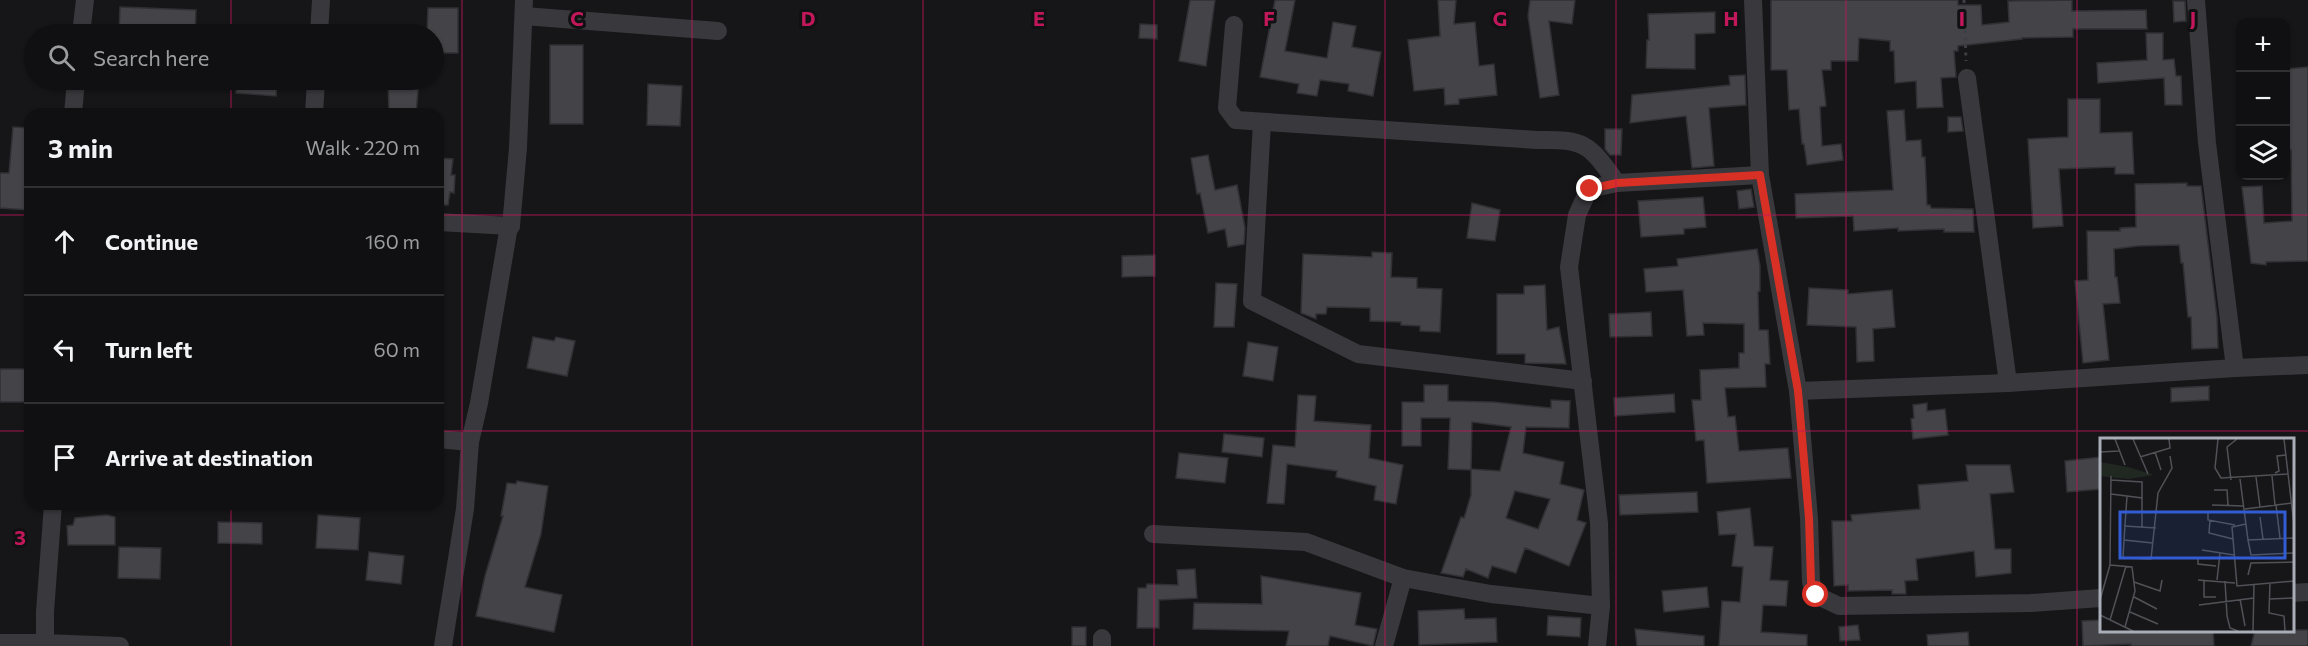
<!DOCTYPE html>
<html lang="en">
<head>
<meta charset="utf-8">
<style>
  :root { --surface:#101012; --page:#19191b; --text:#f1f3f6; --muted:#9c9d9f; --line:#303032 }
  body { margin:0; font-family:Commissioner,sans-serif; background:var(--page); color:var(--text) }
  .controls { position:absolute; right:18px; top:18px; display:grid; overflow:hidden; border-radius:12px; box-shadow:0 2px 4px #0004 }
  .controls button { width:54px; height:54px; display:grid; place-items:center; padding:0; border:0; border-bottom:2px solid var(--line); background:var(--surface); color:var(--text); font:30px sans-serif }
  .stop { position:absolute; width:18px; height:18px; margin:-14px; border:4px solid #d93025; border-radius:50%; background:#fff }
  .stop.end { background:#d93025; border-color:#fff; box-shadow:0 2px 6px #0008 }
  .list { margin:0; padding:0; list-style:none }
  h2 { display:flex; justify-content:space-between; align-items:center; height:78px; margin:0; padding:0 24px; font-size:26px }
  h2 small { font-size:20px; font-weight:400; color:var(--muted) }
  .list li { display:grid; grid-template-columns:39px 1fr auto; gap:18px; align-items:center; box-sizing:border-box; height:108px; padding:0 24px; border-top:2px solid var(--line) }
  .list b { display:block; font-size:22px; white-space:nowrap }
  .list em { font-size:20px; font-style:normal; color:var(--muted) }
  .icon { flex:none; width:33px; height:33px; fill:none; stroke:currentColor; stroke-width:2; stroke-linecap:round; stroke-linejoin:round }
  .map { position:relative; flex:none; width:2308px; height:646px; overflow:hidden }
  .search { position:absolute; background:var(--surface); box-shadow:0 2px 4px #0004; left:24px; top:24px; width:420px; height:66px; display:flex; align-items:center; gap:15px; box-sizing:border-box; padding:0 21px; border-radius:33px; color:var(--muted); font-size:22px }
  .panel { position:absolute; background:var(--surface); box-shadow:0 2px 4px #0004; left:24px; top:108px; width:420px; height:402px; border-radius:18px }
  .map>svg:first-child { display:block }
</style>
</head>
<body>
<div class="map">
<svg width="2308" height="646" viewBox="0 0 2308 646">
  <rect width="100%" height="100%" fill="#161618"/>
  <g fill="#434348" stroke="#313034" stroke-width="1.5" fill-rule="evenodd">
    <polygon points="1190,0 1215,0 1206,66 1179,61"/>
    <polygon points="1275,0 1295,0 1285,51 1327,58 1333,22 1356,26 1352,47 1381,52 1373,96 1348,91 1349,84 1320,80 1317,96 1297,93 1299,84 1260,77"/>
    <polygon points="1438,0 1456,0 1454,24 1475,22 1479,66 1494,64 1497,95 1459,99 1459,104 1445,105 1444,88 1414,91 1408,40 1440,36"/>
    <polygon points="1530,0 1575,0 1572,24 1549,21 1559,95 1540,98 1528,16"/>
    <polygon points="1771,0 1958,0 1958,5 1981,5 1982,25 2009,22 2008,1 2072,0 2072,11 2146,10 2147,29 2073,29 2073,37 2022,38 2022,39 1958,46 1958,51 1954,51 1956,77 1941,78 1943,107 1917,108 1916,81 1895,83 1894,51 1890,51 1890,41 1859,38 1858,61 1831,61 1831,70 1822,70 1826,106 1820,107 1822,146 1841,144 1843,160 1807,165 1804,144 1802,144 1799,109 1789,110 1787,70 1771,70"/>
    <polygon points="2173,1 2185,1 2186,21 2174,22"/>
    <polygon points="120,7 196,10 195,34 119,34"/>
    <polygon points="428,8 458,8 458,53 434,53 434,34 427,34"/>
    <polygon points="1715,12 1715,33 1695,34 1695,69 1646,68 1647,40 1649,40 1648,14"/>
    <polygon points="1140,24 1157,25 1157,39 1139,38"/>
    <polygon points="2146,33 2163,33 2163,60 2174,59 2176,76 2181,76 2182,105 2165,105 2164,78 2098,83 2097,63 2147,60"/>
    <rect x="550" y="45" width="33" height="79"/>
    <polygon points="2308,67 2308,261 2266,262 2266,265 2251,263 2242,187 2262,186 2264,223 2292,221 2291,150 2286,150 2286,69"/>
    <polygon points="1745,75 1746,105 1709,108 1714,166 1692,168 1686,116 1630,123 1632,95 1730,85 1729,76"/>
    <polygon points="237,80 277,80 276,96 236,93"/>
    <polygon points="388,80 419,80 416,114 389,114"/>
    <polygon points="648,84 682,86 680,126 647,125"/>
    <polygon points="2068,99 2100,99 2100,133 2132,132 2134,174 2115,174 2115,167 2059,169 2063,226 2033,228 2028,139 2068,137"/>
    <polygon points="1904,110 1906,141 1921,140 1922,157 1925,157 1927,205 1930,205 1931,208 1973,209 1974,232 1944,232 1944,229 1898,231 1898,228 1854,231 1853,216 1796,218 1795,194 1893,190 1887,111"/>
    <polygon points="1948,117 1961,117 1963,131 1948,132"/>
    <polygon points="13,127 30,128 28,210 0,208 0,173 9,173"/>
    <polygon points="1605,129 1622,129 1621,155 1610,155 1605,149"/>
    <polygon points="1208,155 1215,190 1237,185 1245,228 1244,244 1228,247 1225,229 1208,233 1200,193 1197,194 1191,158"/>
    <polygon points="438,158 453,159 451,175 455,175 454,193 450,192 448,205 438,205"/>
    <polygon points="2187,183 2187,186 2201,186 2217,317 2218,348 2192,349 2191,317 2188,317 2183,263 2181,263 2179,245 2138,246 2114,249 2115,277 2117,277 2120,303 2103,304 2109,360 2083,363 2075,281 2088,280 2087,231 2120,231 2120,228 2136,227 2135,184"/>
    <polygon points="1751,189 1754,207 1739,209 1737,191"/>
    <polygon points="1703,197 1706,227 1684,229 1684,234 1641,237 1638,201"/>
    <polygon points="1472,203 1500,210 1495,241 1467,238"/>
    <polygon points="1757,249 1760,266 1760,291 1758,292 1759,330 1768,330 1770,364 1765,364 1766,387 1725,388 1728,417 1735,416 1739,451 1788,448 1791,478 1707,483 1704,440 1696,441 1692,400 1701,400 1700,370 1739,368 1739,353 1744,353 1744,324 1703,323 1704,335 1687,336 1683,290 1646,292 1644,269 1678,266 1677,259"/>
    <polygon points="1372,252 1392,253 1391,277 1417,278 1417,288 1442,289 1440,332 1420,331 1420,326 1401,325 1401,322 1370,321 1370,308 1327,307 1326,314 1316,314 1316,319 1301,313 1303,254 1372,257"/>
    <polygon points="1155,255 1155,276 1122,277 1122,256"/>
    <polygon points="1216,283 1237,284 1234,327 1214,327"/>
    <polygon points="1545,285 1547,330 1559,327 1566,364 1525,363 1525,354 1497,354 1497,294 1524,294 1524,286"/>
    <polygon points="1809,288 1848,290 1848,294 1892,290 1895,327 1873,329 1874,361 1857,362 1856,327 1807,325"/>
    <polygon points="1651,312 1652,336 1610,337 1609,314"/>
    <polygon points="533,337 554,341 556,337 575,341 567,376 527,368"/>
    <polygon points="1248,342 1278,347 1273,381 1243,376"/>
    <rect x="0" y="369" width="29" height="33"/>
    <path d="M1424,385h24v16l45,1 58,6v-8l19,1 -1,27 -43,-1 -3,26 41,9 -4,22 24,6 -7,30 9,3 -17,43 -44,-18 -9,25 -24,-7 -4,12 -22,-9 -3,8 -22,-4 20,-56 3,1 7,-23v-26l29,2 11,-44 -39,-5 -1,48 -23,-1 2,-51h-29v28h-19v-44h22zM1515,491l35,8 -12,30 -32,-11z"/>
    <polygon points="2209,386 2209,400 2171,402 2171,388"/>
    <polygon points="1674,394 1675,412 1615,416 1614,398"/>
    <polygon points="1298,395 1316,396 1314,421 1371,425 1369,458 1403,465 1396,504 1374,500 1376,486 1336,477 1337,471 1287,464 1284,504 1267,503 1273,445 1295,447"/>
    <polygon points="1927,403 1927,411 1945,409 1948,435 1913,439 1911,419 1914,418 1913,405"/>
    <polygon points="1224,434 1264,438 1262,457 1222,452"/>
    <polygon points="1179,453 1228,458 1225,483 1176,478"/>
    <polygon points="2101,457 2101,489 2067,492 2065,461"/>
    <polygon points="1966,465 2010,465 2014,492 1990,494 1995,549 2011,549 2011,573 1976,577 1974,551 1916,559 1918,580 1905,581 1906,594 1892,594 1892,590 1848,591 1848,585 1834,586 1832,521 1852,521 1851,515 1920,509 1918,485 1968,481"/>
    <polygon points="517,481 548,486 541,534 525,587 562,595 554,632 476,616 485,576 503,516 501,516 507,483 516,484"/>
    <polygon points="1697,492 1698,512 1620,515 1619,495"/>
    <polygon points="1750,508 1754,546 1773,547 1770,580 1788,581 1786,606 1763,605 1761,632 1807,635 1807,646 1719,646 1722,601 1740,602 1743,567 1732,566 1736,534 1719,535 1717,512"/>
    <polygon points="107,515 115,517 115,545 68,545 67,526 73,525 75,518"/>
    <polygon points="318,515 360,518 358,550 316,548"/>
    <polygon points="218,522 262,523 262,544 218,543"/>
    <polygon points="119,547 161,548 160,579 118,578"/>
    <polygon points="369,552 404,556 401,584 366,580"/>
    <polygon points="1195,569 1197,598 1159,600 1159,628 1137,628 1138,588 1146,588 1147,584 1178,585 1177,570"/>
    <polygon points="1261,576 1361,593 1355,625 1377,629 1373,646 1330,636 1328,646 1286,646 1289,631 1193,629 1194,603 1262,604"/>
    <polygon points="1707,587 1709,607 1664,612 1662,591"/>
    <polygon points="1464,609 1465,619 1496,618 1497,642 1419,645 1418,611"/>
    <polygon points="1548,616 1581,618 1580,637 1547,635"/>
    <polygon points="2101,620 2101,630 2213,630 2214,646 2131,646 2131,644 2083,646 2082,621"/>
    <polygon points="1858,625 1860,640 1840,641 1839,627"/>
    <rect x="1072" y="627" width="14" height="19"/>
    <polygon points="1635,629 1704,636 1704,646 1637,646"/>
    <polygon points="2255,630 2308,630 2308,646 2251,646"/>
    <polygon points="1968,632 1969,646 1928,646 1927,635"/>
  </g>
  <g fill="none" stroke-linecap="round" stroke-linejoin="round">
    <polyline stroke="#3e3f44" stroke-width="3" stroke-dasharray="3 4.5" stroke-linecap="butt" points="1964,0 1966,61"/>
    <g stroke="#38383d" stroke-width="18">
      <polyline points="1753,0 1760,175 1798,391 2008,383 2235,368 2308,365"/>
      <polyline points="2196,0 2207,143 2235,368"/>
      <polyline points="524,16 718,31"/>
      <path d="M1234,25l-7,83 9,12 301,20c49,-1 52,4 80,43"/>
      <polyline points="81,34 85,0"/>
      <polyline points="319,34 321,0"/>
      <polyline points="1967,78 2008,383"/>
      <polyline points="73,114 76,80"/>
      <polyline points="314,114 316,80"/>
      <polyline points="1262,122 1252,301 1358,354 1583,381"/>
      <polyline points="438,222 511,226"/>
      <polyline points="1798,391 1809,518 1811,582 1816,595 1839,606 2031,603 2101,598"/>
      <polyline points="438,439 470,442"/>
      <polyline points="53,504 45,612 45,643 120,646"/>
      <polyline points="1153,534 1306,542 1403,578 1491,594 1601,606"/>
      <polyline points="2292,593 2308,592"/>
      <polyline points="0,643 45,643"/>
      <polyline points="443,646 465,509 470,442 479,403 509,226 511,226 518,148 524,0"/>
      <polyline points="1102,646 1102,638"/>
      <polyline points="1384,646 1403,578"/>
      <polyline points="1597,646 1601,606 1599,523 1569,267 1577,215 1589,189 1617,183 1760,175"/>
    </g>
  </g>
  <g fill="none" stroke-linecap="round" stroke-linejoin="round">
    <polyline stroke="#d93025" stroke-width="8" points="1590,189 1617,183 1760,175 1798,391 1809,518 1811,582 1816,595"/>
  </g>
  <path fill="none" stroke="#c2185b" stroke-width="1.5" stroke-opacity="0.55" d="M231,0v34M462,0v646M692,0v646M923,0v646M1154,0v646M1385,0v646M1616,0v646M1846,0v646M2077,0v646M231,80v34M0,215h30M438,215h1870M0,431h30M438,431h1870M231,504v142"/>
  <g transform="translate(2100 438)">
    <rect width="194" height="194" fill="#161618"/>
    <path d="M0,24l28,5 26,8 -26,4 -28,-3z" fill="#212822"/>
    <path fill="none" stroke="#515258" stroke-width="1.5" d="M15,1l10,26M33,1l15,35M118,1l-3,29 6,10 67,-4M184,1l10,86M0,14l19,-1M55,14l6,18M40,19l30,-9 -1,-9M175,35l4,-2 -2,-15 9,-1M11,38l-1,89 22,2 3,24 -10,36M172,38l3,29M156,39l4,30M140,41l8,61 46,-2M11,42l31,2v16M131,42l-4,-33 10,-8M114,52h13l1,15M11,56l31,4v29M27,58l-3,44 29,3M112,67l32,1M176,67l4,33M145,71l47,-6M108,75v7l27,5M160,79l3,22M110,82l-1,13 24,6M146,86l-14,3 5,59 57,-5M24,88l32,2M24,102l-1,18 28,1 7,-66 14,-25 -2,-12M148,102l3,15 43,-2M102,112l32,5M98,119v7l18,2M148,137l3,-12 43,-1M98,142l37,3M104,142v17h12M117,142l3,-27M125,143l2,35 3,12 8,3M34,144l26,9 2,-11M170,145l-1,30 15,3 1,15M34,159l23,12M140,161l5,27M169,161l25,-1M0,162l10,-35M99,167l55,-7M30,174l28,12M0,177l33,16M10,182l16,-54M153,193l1,-47"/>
    <path fill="#325cd3" fill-opacity="0.15" stroke="#325cd3" stroke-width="3" d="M20,74h165v46h-165z"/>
    <rect width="194" height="194" fill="none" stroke="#a9adb7" stroke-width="3"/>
  </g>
  <g font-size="20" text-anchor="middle" font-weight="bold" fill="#c2185b" stroke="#111113" stroke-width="6" stroke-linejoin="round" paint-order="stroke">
    <text x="577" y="26">C</text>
    <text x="808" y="26">D</text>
    <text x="1039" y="26">E</text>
    <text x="1269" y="26">F</text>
    <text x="1500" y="26">G</text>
    <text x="1731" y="26">H</text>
    <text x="1962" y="26">I</text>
    <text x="2193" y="26">J</text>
    <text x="20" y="545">3</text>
  </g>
</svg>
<div class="controls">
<button>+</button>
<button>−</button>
<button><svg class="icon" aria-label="layers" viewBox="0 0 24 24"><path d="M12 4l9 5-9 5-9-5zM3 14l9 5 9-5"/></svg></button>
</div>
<div class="stop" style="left:1816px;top:595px"></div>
<div class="stop end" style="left:1590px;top:189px"></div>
<div class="search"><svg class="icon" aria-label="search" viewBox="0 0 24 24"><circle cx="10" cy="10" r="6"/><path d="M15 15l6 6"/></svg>Search here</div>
<section class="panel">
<h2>3 min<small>Walk · 220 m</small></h2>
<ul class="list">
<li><svg class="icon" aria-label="ahead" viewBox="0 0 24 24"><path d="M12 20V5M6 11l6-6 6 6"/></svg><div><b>Continue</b></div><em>160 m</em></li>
<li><svg class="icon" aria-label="left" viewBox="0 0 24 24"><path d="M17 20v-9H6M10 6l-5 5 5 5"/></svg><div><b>Turn left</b></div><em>60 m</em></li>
<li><svg class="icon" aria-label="arrive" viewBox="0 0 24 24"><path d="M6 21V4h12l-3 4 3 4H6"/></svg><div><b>Arrive at destination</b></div></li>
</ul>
</section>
</div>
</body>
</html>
